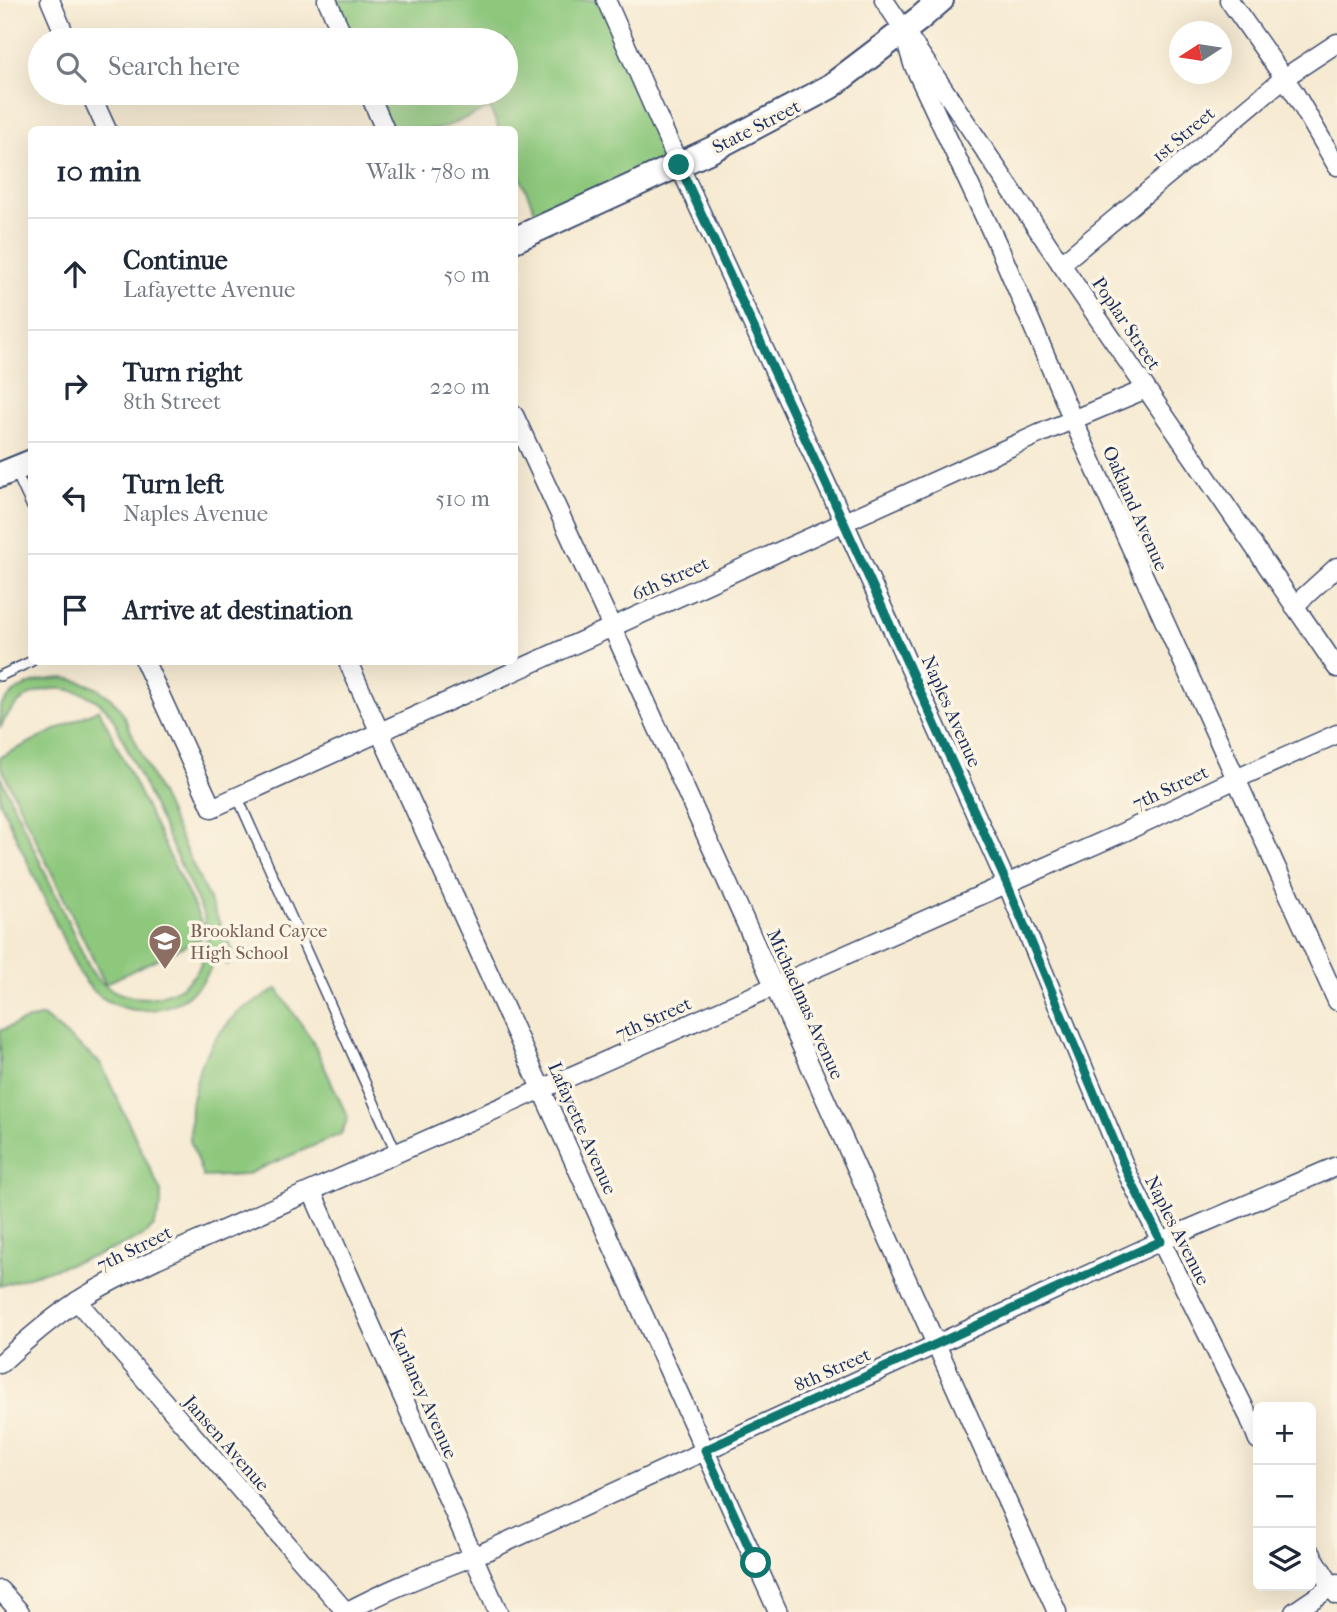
<!DOCTYPE html>
<html lang="en">
<head>
<meta charset="utf-8">
<style>
  :root { --surface:#fff; --page:#f6f6f7; --text:#1f2937; --muted:#747a83; --line:#e0e1e3 }
  body { margin:0; font-family:"IM FELL French Canon",serif; background:var(--page); color:var(--text) }
  .controls { position:absolute; right:21px; bottom:21px; display:grid; overflow:hidden; border-radius:10px; box-shadow:0 7px 28px #0002 }
  .controls button { width:63px; height:63px; display:grid; place-items:center; padding:0; border:0; border-bottom:2px solid var(--line); background:var(--surface); color:var(--text); font:35px sans-serif }
  .compass { position:absolute; left:1169px; top:21px; width:63px; height:63px; border-radius:50%; background:var(--surface); box-shadow:0 7px 28px #0002; rotate:258deg }
  .stop { position:absolute; width:21px; height:21px; margin:-16px; border:5px solid #0f766e; border-radius:50%; background:#fff }
  .stop.end { background:#0f766e; border-color:#fff; box-shadow:0 2px 7px #0008 }
  .list { margin:0; padding:0; list-style:none }
  h2 { display:flex; justify-content:space-between; align-items:center; height:91px; margin:0; padding:0 28px; font-size:30px }
  h2 small { font-size:23px; font-weight:400; color:var(--muted) }
  .list li { display:grid; grid-template-columns:46px 1fr auto; gap:21px; align-items:center; box-sizing:border-box; height:112px; padding:0 28px; border-top:2px solid var(--line) }
  .list b { display:block; font-size:26px; white-space:nowrap }
  .list p { margin:0; font-size:23px; white-space:nowrap; color:var(--muted) }
  .list em { font-size:23px; font-style:normal; color:var(--muted) }
  .icon { flex:none; width:38px; height:38px; fill:none; stroke:currentColor; stroke-width:2; stroke-linecap:round; stroke-linejoin:round }
  .map { position:relative; flex:none; width:1337px; height:1612px; overflow:hidden }
  .search { position:absolute; background:var(--surface); box-shadow:0 7px 28px #0002; left:28px; top:28px; width:490px; height:77px; display:flex; align-items:center; gap:18px; box-sizing:border-box; padding:0 24px; border-radius:38px; color:var(--muted); font-size:26px }
  .panel { position:absolute; background:var(--surface); box-shadow:0 7px 28px #0002; left:28px; top:126px; width:490px; height:539px; border-radius:10px }
  .map>svg:first-child { display:block }
</style>
</head>
<body>
<div class="map">
<svg width="1337" height="1612" viewBox="0 0 1337 1612">
  <rect width="100%" height="100%" fill="#fcf5e5"/>
  <filter id="ink" filterUnits="userSpaceOnUse"><feTurbulence type="fractalNoise" baseFrequency=".0143" numOctaves="2"/><feDisplacementMap in="SourceGraphic" scale="14" xChannelSelector="R" yChannelSelector="G"/><feConvolveMatrix kernelMatrix="1 2 1 2 8 2 1 2 1" color-interpolation-filters="sRGB"/></filter>
  <filter id="wash" filterUnits="userSpaceOnUse"><feTurbulence type="fractalNoise" baseFrequency=".00686" numOctaves="4" result="noise"/><feDisplacementMap in="SourceGraphic" scale="28" xChannelSelector="R" yChannelSelector="G"/><feGaussianBlur stdDeviation="1.57" result="paint"/><feColorMatrix in="noise" values="0 0 0 0 0 0 0 0 0 0 0 0 0 0 0 0 0 1.4 0 .05"/><feComposite in="paint" operator="in"/></filter>
  <g filter="url(#wash)">
    <rect width="100%" height="100%" fill="#f6ead2"/>
    <g fill="#8dc87d" stroke="#547c6e" stroke-width="2">
      <polygon points="327,0 606,0 679,165 542,227 515,165 514,130 499,129 490,108 440,129 385,129 369,93 506,93 506,40 345,40"/>
      <path d="M65,678c24,4 44,13 57,34l115,248 -10,5 -9,-18c-15,72 -106,87 -141,22l-77,-167v-26l90,193c34,52 120,29 117,-34l-102,49 -105,-219v-8l99,-48 108,225 -3,-18 -90,-196c-17,-30 -59,-40 -89,-22 -11,7 -19,18 -25,30v-22c19,-22 37,-27 65,-28z"/>
      <polygon points="277,989 312,1040 348,1118 341,1134 245,1175 203,1177 190,1140 191,1104 200,1066 216,1037 238,1012"/>
      <polygon points="43,1016 101,1064 161,1192 161,1206 154,1226 142,1237 101,1254 0,1286 0,1031 21,1022"/>
    </g>
  </g>
  <g filter="url(#ink)">
    <g fill="none" stroke-linecap="round" stroke-linejoin="round">
      <defs>
        <g id="service">
          <polyline points="15,470 32,507"/>
          <polyline points="0,676 32,661"/>
          <polyline points="237,796 397,1154"/>
        </g>
        <g id="minor">
          <polyline points="50,0 67,40"/>
          <polyline points="327,0 345,40"/>
          <polyline points="606,0 679,165 844,522 1007,884 1129,1177 1249,1417 1258,1440"/>
          <polyline points="884,0 1061,264 1337,668"/>
          <polyline points="1229,0 1294,92 1337,166"/>
          <polyline points="903,31 913,64 1001,252 1073,420 1337,1001"/>
          <polyline points="90,93 107,130"/>
          <polyline points="369,93 385,130"/>
          <polyline points="1061,264 1284,78 1337,43"/>
          <polyline points="514,415 612,627 1057,1612"/>
          <polyline points="1294,606 1337,567"/>
          <polyline points="145,662 212,808 1039,434 1146,389"/>
          <polyline points="348,662 778,1612"/>
          <polyline points="312,1192 498,1612"/>
          <polyline points="77,1301 346,1612"/>
          <path d="M0,1364c24,-22 49,-44 76,-62 25,-17 54,-30 81,-43l967,-427 112,-53 101,-45"/>
          <polyline points="1311,1553 1337,1595"/>
          <polyline points="0,1590 20,1612"/>
          <path d="M346,1612c46,-25 95,-43 143,-62l672,-309 176,-75"/>
          <polyline points="1294,1612 1337,1583"/>
        </g>
        <g id="secondary">
          <polyline points="514,240 713,149 813,96 831,86 919,19 941,0"/>
          <polyline points="0,475 32,462"/>
        </g>
      </defs>
      <use href="#service" stroke="#3c4b6f" stroke-width="12"/>
      <use href="#minor" stroke="#3c4b6f" stroke-width="21"/>
      <use href="#secondary" stroke="#3c4b6f" stroke-width="28"/>
      <use href="#service" stroke="#fff" stroke-width="9"/>
      <use href="#minor" stroke="#fff" stroke-width="18"/>
      <use href="#secondary" stroke="#fff" stroke-width="24"/>
    </g>
  </g>
  <g fill="none" stroke-linecap="round" stroke-linejoin="round" filter="url(#ink)">
    <polyline stroke="#0f766e" stroke-width="9" points="679,165 844,523 1007,884 1129,1177 1161,1241 705,1450 756,1563"/>
  </g>
  <defs>
    <symbol id="school-pin" viewBox="-11 -11 22 30"><path d="M0 17L-7.5 6A9.5 9.5 0 1 1 7.5 6Z" fill="#8d6e63" stroke="#fcf5e5"/><path d="M0-5L7-2L0 1L-7-2ZM-4 1L0 2.5L4 1V4Q0 6-4 4Z" fill="#fff"/></symbol>
  </defs>
  <g fill-rule="evenodd">
    <use href="#school-pin" x="146" y="922" width="38" height="52"/>
  </g>
  <g text-anchor="middle" stroke-width="7" stroke-linejoin="round" paint-order="stroke">
    <g font-size="19" fill="#1b2f5e" stroke="#fcf5e5">
      <text transform="translate(756 126) rotate(-27)" y="7">State Street</text>
      <text transform="translate(1183 134) rotate(-40)" y="7">1st Street</text>
      <text transform="translate(1127 323) rotate(56)" y="7">Poplar Street</text>
      <text transform="translate(1136 508) rotate(66)" y="7">Oakland Avenue</text>
      <text transform="translate(670 578) rotate(-24)" y="7">6th Street</text>
      <text transform="translate(952 711) rotate(66)" y="7">Naples Avenue</text>
      <text transform="translate(1170 787) rotate(-25)" y="7">7th Street</text>
      <text transform="translate(806 1004) rotate(66)" y="7">Michaelmas Avenue</text>
      <text transform="translate(653 1018) rotate(-24)" y="7">7th Street</text>
      <text transform="translate(583 1128) rotate(66)" y="7">Lafayette Avenue</text>
      <text transform="translate(1178 1230) rotate(63)" y="7">Naples Avenue</text>
      <text transform="translate(134 1248) rotate(-26)" y="7">7th Street</text>
      <text transform="translate(832 1369) rotate(-24)" y="7">8th Street</text>
      <text transform="translate(424 1393) rotate(66)" y="7">Karlaney Avenue</text>
      <text transform="translate(227 1443) rotate(49)" y="7">Jansen Avenue</text>
    </g>
    <g font-size="19" fill="#785e54" stroke="#fcf5e5" text-anchor="start">
      <text x="190" y="937">Brookland Cayce<tspan x="190" dy="22">High School</tspan></text>
    </g>
  </g>
</svg>
<div class="controls">
<button>+</button>
<button>−</button>
<button><svg class="icon" aria-label="layers" viewBox="0 0 24 24"><path d="M12 4l9 5-9 5-9-5zM3 14l9 5 9-5"/></svg></button>
</div>
<svg class="compass" viewBox="-18 -18 36 36"><path d="M0-13l5 13h-10z" fill="#e53935"/><path d="M0 13l5-13h-10z" fill="#747a83"/></svg>
<div class="stop" style="left:756px;top:1563px"></div>
<div class="stop end" style="left:679px;top:165px"></div>
<div class="search"><svg class="icon" aria-label="search" viewBox="0 0 24 24"><circle cx="10" cy="10" r="6"/><path d="M15 15l6 6"/></svg>Search here</div>
<section class="panel">
<h2>10 min<small>Walk · 780 m</small></h2>
<ul class="list">
<li><svg class="icon" aria-label="ahead" viewBox="0 0 24 24"><path d="M12 20V5M6 11l6-6 6 6"/></svg><div><b>Continue</b><p>Lafayette Avenue</p></div><em>50 m</em></li>
<li><svg class="icon" aria-label="right" viewBox="0 0 24 24"><path d="M7 20v-9h11M14 6l5 5-5 5"/></svg><div><b>Turn right</b><p>8th Street</p></div><em>220 m</em></li>
<li><svg class="icon" aria-label="left" viewBox="0 0 24 24"><path d="M17 20v-9H6M10 6l-5 5 5 5"/></svg><div><b>Turn left</b><p>Naples Avenue</p></div><em>510 m</em></li>
<li><svg class="icon" aria-label="arrive" viewBox="0 0 24 24"><path d="M6 21V4h12l-3 4 3 4H6"/></svg><div><b>Arrive at destination</b></div></li>
</ul>
</section>
</div>
</body>
</html>
